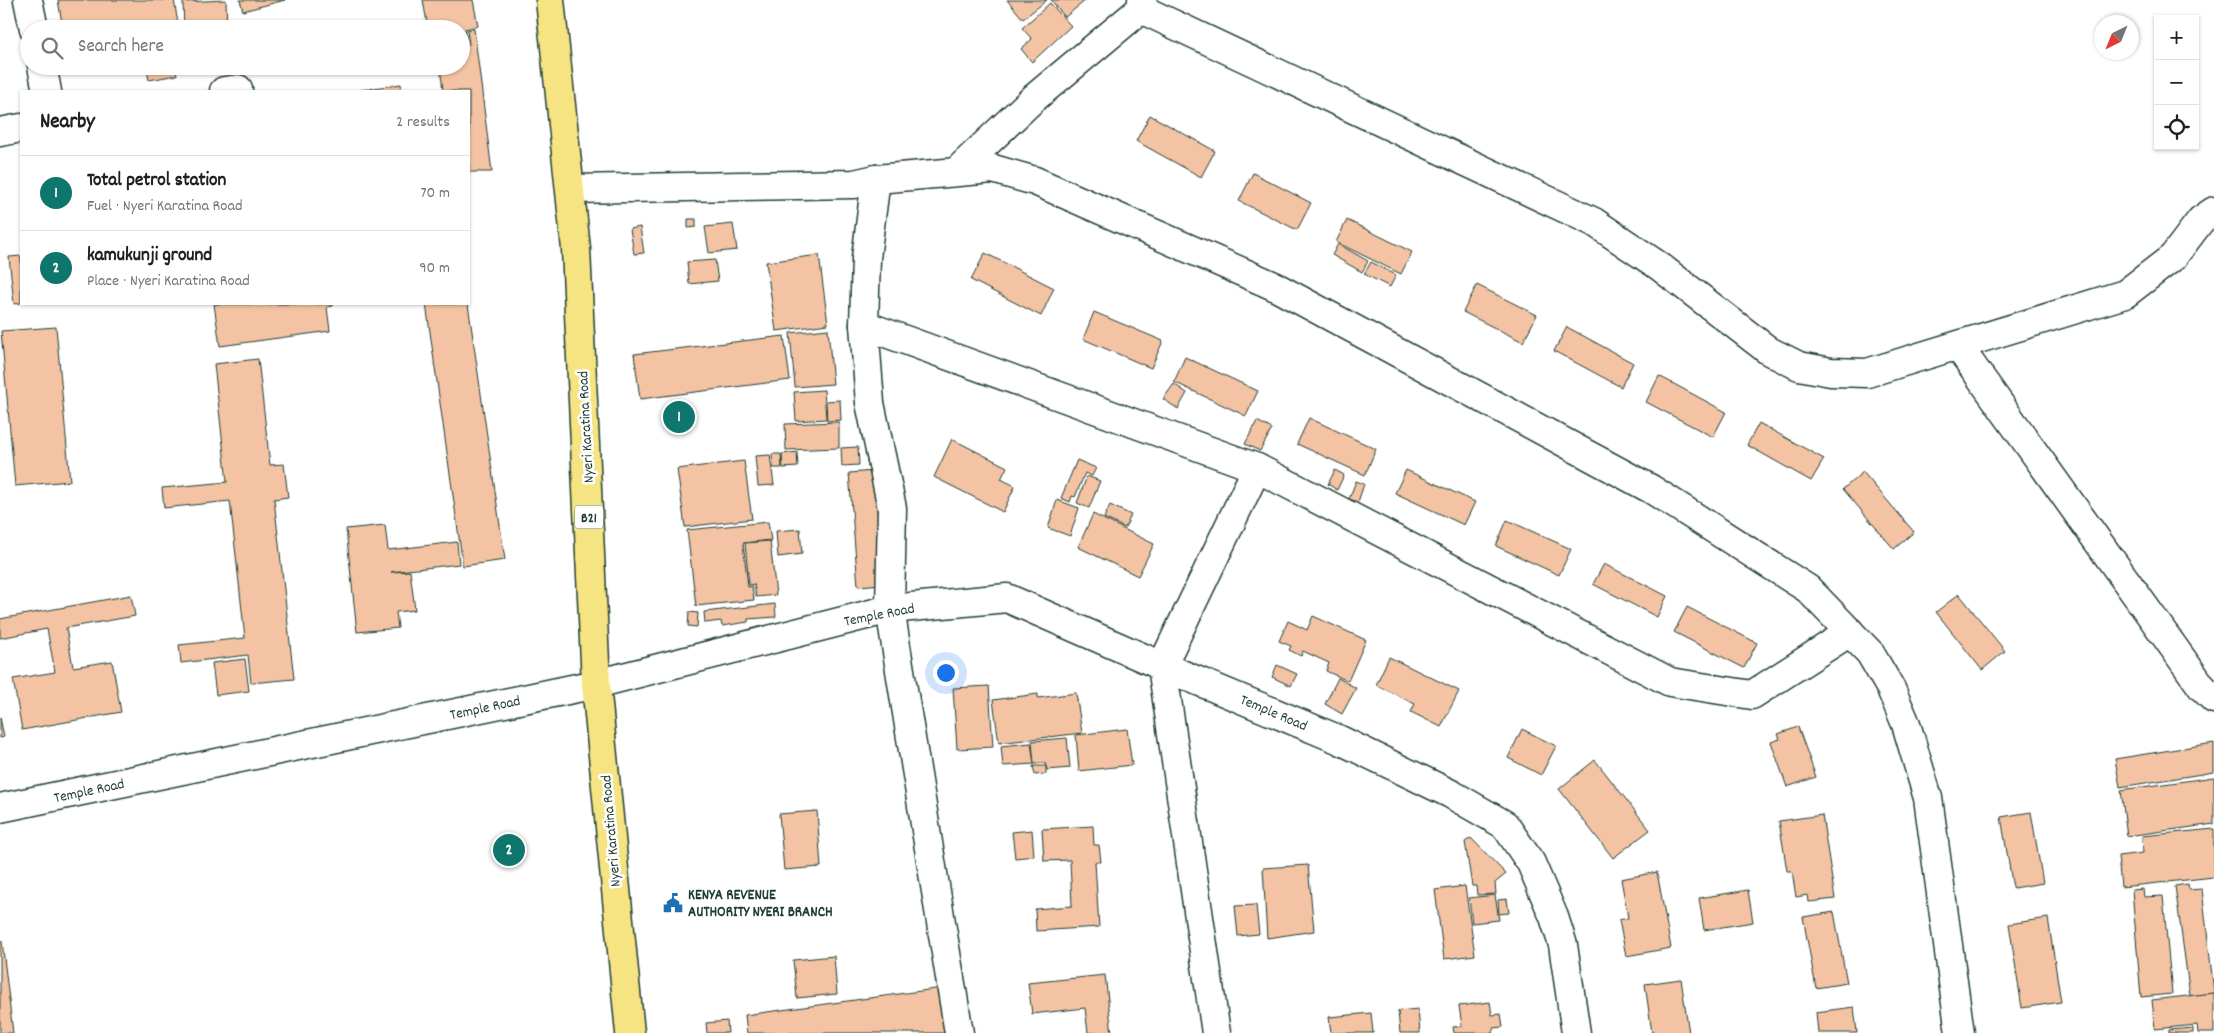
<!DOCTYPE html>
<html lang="en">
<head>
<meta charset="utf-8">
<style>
  :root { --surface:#fff; --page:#f2f2f2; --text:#202124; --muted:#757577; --line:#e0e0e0; --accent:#0f766e }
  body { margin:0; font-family:Dekko,sans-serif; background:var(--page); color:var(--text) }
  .controls { position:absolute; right:15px; top:15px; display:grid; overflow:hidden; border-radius:0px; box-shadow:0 1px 4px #0004 }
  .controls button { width:45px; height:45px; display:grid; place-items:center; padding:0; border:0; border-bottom:1px solid var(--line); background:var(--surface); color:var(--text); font:25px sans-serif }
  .compass { position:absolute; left:2094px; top:15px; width:45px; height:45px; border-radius:50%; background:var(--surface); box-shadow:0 1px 4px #0004; rotate:223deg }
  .you { position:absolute; left:945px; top:672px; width:18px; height:18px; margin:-12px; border:4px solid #fff; border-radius:50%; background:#1a73e8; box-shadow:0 0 0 8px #1a73e833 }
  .badge { display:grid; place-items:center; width:32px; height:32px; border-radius:50%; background:var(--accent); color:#fff; font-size:16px; font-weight:700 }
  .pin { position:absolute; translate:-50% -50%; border:2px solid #fff; box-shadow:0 1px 5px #0006 }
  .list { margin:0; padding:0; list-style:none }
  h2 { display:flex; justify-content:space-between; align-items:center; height:65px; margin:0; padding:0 20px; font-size:21px }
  h2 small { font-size:16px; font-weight:400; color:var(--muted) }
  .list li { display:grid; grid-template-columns:32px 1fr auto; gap:15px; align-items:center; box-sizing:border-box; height:75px; padding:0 20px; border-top:1px solid var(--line) }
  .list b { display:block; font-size:19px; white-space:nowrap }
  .list p { margin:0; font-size:16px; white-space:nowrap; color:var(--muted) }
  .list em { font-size:16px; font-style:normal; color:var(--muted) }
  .icon { flex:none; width:28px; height:28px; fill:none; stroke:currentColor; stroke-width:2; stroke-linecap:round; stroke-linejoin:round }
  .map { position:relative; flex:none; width:2214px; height:1033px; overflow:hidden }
  .search { position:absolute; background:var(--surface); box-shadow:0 1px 4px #0004; left:20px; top:20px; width:450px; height:55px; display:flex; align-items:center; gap:12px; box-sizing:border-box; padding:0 18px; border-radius:28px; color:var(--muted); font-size:19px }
  .panel { position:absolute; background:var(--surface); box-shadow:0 1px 4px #0004; left:20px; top:90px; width:450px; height:215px; border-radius:0px }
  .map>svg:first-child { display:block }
</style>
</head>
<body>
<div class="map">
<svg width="2214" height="1033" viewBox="0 0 2214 1033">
  <rect width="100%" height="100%" fill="#fff"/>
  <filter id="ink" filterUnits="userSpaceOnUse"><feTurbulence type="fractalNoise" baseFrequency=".02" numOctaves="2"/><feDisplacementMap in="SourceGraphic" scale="10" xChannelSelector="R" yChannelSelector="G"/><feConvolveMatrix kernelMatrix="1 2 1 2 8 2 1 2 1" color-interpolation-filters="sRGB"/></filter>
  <g filter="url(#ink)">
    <g fill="#f3c3a3" stroke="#1f3d34">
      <polygon points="58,0 174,0 179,29 63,29"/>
      <polygon points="226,0 227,29 184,29 183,2"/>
      <polygon points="240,0 285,0 243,11"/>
      <polygon points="423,0 473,0 478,26 465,29 467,42 461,43 461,29 428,29"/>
      <polygon points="1007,0 1047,0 1023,19"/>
      <polygon points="1051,0 1086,0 1065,17"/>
      <polygon points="1050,3 1071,26 1032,62 1021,49 1032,39 1022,28"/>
      <polygon points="474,29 492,172 469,172 469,91 443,91 440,66 461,66 461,45 469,44 467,30"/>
      <polygon points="146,66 175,66 177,75 149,80"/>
      <polygon points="401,84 402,91 354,91"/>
      <polygon points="1150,115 1215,151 1201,177 1136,141"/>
      <polygon points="1253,173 1311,203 1297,230 1239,201"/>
      <polygon points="688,219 696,219 696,227 688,228"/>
      <polygon points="1347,220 1412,252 1401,274 1336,242"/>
      <polygon points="733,224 737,250 709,253 705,227"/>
      <polygon points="640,227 644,253 634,254 630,229"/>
      <polygon points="1338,244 1368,261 1362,272 1332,255"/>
      <polygon points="985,253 1054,288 1041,316 971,280"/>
      <polygon points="819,255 828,324 776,331 766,262"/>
      <polygon points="21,256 21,303 14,304 9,257"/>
      <polygon points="715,260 718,281 689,284 687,262"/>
      <polygon points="1371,262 1396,275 1390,287 1364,274"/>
      <polygon points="1477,285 1537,315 1523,342 1463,312"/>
      <polygon points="214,304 333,304 333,306 327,307 330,331 220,346"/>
      <polygon points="426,304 468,304 505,560 463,566"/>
      <polygon points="1094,312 1163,341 1151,368 1083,339"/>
      <polygon points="56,327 70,481 15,486 1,331"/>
      <polygon points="1567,327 1633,363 1621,387 1554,351"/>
      <polygon points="828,329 833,384 795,387 790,333"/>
      <polygon points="784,336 790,380 640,399 634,354"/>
      <polygon points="1185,357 1258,391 1246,416 1174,382"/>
      <polygon points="258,359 270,465 284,464 288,497 274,499 294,679 251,683 248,655 181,663 179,645 245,638 230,501 164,508 162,488 227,482 214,364"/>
      <polygon points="1659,376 1726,412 1713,437 1646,402"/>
      <polygon points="1174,384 1187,393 1178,409 1163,399"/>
      <polygon points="824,390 826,419 796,421 794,392"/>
      <polygon points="840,400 841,420 827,421 826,401"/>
      <polygon points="1309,418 1376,449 1365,475 1297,444"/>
      <polygon points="1257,421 1272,429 1260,451 1245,444"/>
      <polygon points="839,422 839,448 786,450 785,424"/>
      <polygon points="1759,423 1824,459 1811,481 1747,445"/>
      <polygon points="952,439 1007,467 1001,479 1015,486 1003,512 934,477"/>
      <polygon points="858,447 859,465 842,466 841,448"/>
      <polygon points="797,452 798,467 783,468 782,454"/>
      <polygon points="772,454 781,454 782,468 773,468"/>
      <polygon points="770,455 774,485 758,486 755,456"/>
      <polygon points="1077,460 1096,468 1092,476 1085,473 1075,497 1072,496 1070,502 1061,498"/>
      <polygon points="744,461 752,519 685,527 677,469"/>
      <polygon points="1335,470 1344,475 1337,490 1328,484"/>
      <polygon points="1406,470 1475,502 1464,525 1395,493"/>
      <polygon points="874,471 883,584 858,586 849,473"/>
      <polygon points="1863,472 1914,532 1894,549 1843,489"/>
      <polygon points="1087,476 1100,481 1089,508 1077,503"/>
      <polygon points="1356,481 1364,484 1358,502 1349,499"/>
      <polygon points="1057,500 1079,508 1070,536 1048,528"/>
      <polygon points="1110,505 1131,515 1125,528 1104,518"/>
      <polygon points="1093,514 1154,544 1138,576 1078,547"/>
      <polygon points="1507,520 1571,549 1559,575 1496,546"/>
      <polygon points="768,522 771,540 743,543 748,587 752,586 754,600 696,606 687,530"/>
      <polygon points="385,525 388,550 457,542 459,564 391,572 410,571 415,610 396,612 398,628 357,632 346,529"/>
      <polygon points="800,529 802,554 778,557 776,531"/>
      <polygon points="770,541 776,595 756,597 754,584 749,585 745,543"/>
      <polygon points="1604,564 1667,596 1657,617 1593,584"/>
      <polygon points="1959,594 2005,651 1982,670 1936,612"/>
      <polygon points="131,595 135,616 66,628 73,667 112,661 121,712 22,730 13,679 55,672 47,629 0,638 0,619"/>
      <polygon points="775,604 776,617 748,619 748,622 722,626 721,621 705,623 704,612"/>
      <polygon points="1687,607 1757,643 1744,668 1674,632"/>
      <polygon points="689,612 698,613 697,627 688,626"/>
      <polygon points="1313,616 1366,640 1348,681 1326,671 1329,663 1303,651 1301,656 1289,650 1291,646 1279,641 1288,621 1307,630"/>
      <polygon points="1389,657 1459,691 1441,727 1411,712 1415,704 1376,685"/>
      <polygon points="245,659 249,691 216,695 212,663"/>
      <polygon points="1277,665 1297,674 1291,686 1272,677"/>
      <polygon points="1338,678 1356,688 1342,714 1325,704"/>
      <polygon points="989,686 993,747 957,749 953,688"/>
      <polygon points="1076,693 1082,733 999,743 993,700 1038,694 1038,698"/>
      <polygon points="0,717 4,737 0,738"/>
      <polygon points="1798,727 1816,777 1787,787 1771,742 1780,739 1778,734"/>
      <polygon points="1127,729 1132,765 1079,771 1076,735"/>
      <polygon points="1522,729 1556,746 1541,775 1508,758"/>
      <polygon points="1067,738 1070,768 1047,770 1045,763 1034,764 1032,741"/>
      <polygon points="1031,743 1034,764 1003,766 1001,746"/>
      <polygon points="2214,743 2214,772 2120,787 2115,759"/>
      <polygon points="1595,760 1650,830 1613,858 1559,789"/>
      <polygon points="1033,766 1046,766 1046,774 1035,775"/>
      <polygon points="2214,777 2214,824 2127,836 2121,790"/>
      <polygon points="817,811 821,867 784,870 779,814"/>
      <polygon points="2031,812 2043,883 2013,888 2001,817"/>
      <polygon points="1822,815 1835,899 1809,902 1808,895 1796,897 1792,871 1787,871 1779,821"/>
      <polygon points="1093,826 1094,845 1099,845 1101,862 1095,862 1099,927 1036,931 1035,909 1072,906 1070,860 1044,861 1042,829"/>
      <polygon points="2214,829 2214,877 2121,887 2118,856 2143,853 2142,836"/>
      <polygon points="1032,830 1034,856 1015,858 1012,832"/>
      <polygon points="1471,838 1506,874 1495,883 1496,894 1477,895 1476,886 1472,886 1465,842"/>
      <polygon points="1308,865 1314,931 1267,938 1263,868"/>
      <polygon points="1657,872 1671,948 1626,956 1619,920 1628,918 1621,879"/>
      <polygon points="2188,884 2189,890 2202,889 2214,993 2190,996 2175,886"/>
      <polygon points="1465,886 1475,955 1444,959 1435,890"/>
      <polygon points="2143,889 2144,897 2163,896 2172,994 2141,997 2132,890"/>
      <polygon points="1748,890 1753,922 1704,930 1699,898"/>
      <polygon points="1495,895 1499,920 1472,923 1469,898"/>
      <polygon points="1507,899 1509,913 1499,914 1498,900"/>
      <polygon points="1256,905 1259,934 1238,936 1235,906"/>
      <polygon points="1834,912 1847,983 1816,988 1803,917"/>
      <polygon points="2048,918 2061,1002 2022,1008 2009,924"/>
      <polygon points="0,941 2,941 13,1033 0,1033"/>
      <polygon points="834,956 837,994 797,998 793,960"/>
      <polygon points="1105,975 1112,1033 1088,1033 1085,1008 1032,1014 1028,983"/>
      <polygon points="1681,979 1689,1033 1652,1033 1645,984"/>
      <polygon points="950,987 957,1033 747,1033 745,1015"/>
      <polygon points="2214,993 2214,1033 2198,1033 2197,1025 2155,1029 2152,1000"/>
      <polygon points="1490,1002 1492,1015 1501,1014 1503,1027 1493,1028 1493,1033 1454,1033 1453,1027 1462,1026 1459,1006"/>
      <polygon points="1854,1007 1857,1033 1818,1033 1816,1012"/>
      <polygon points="1418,1009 1420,1033 1400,1033 1398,1011"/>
      <polygon points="1371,1013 1373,1033 1331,1033 1329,1017"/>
      <polygon points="727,1021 728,1033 707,1033 706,1023"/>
      <polygon points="2193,1028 2193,1033 2169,1033 2169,1030"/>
    </g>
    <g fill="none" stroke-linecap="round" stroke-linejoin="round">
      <defs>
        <g id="street">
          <polyline points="28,0 34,29"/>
          <polyline points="1141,9 1594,222 1659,266 1769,351 1799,366 1831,372 1867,373 2125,294 2173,257 2201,220 2214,211"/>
          <polyline points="42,66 47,91"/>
          <polyline points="224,91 238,89"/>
          <polyline points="0,132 21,128"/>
          <polyline points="957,171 1033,99 1141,9 1142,0"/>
          <polyline points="876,179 866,258 864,325 870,403 892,508 890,609 959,1033"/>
          <polyline points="571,189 854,184 876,179 993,169 1035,181 1274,286 1651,489 1808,589 1870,653 1891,689 1906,724 1928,798 1960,1033"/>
          <polyline points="864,325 1257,468 1670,682 1752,695 1850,632"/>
          <polyline points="1958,346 2202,687 2214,699"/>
          <polyline points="0,808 596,684 890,609 1007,598 1162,666 1340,740 1451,794 1505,825 1531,863 1554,917 1563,945 1576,1033"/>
          <polyline points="1216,1033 1162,666 1257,468"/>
        </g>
        <polyline id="highway" points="550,0 576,249 596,684 630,1033"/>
      </defs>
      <use href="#street" stroke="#1f3d34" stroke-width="31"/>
      <use href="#highway" stroke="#1f3d34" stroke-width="31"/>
      <use href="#street" stroke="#fff" stroke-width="28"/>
      <use href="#highway" stroke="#f6e381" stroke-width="28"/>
    </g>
  </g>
  <defs>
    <symbol id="civic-bare" viewBox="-9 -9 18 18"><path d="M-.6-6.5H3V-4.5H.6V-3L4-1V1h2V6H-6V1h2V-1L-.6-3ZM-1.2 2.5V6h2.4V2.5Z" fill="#1f6fb2" stroke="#fff" stroke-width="2.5" paint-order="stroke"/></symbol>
  </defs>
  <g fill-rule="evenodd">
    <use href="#civic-bare" x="659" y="889" width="28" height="28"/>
  </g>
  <g text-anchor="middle" stroke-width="5" stroke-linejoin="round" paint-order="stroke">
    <rect fill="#fff" stroke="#627771" stroke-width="1" x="575" y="505.5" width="28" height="23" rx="4"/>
    <g font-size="14" font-weight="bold" fill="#1f3d34">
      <text x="589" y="522">B21</text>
    </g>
    <g font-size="15" fill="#1f3d34" stroke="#fff">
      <text transform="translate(585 427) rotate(-93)" y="5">Nyeri Karatina Road</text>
      <text transform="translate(879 614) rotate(-11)" y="5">Temple Road</text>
      <text transform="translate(485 707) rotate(-12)" y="5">Temple Road</text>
      <text transform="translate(1274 712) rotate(23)" y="5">Temple Road</text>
      <text transform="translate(89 790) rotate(-12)" y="5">Temple Road</text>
      <text transform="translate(610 831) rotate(-95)" y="5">Nyeri Karatina Road</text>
    </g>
    <g font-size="15" font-weight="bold" fill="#1f3d34" stroke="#fff" text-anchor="start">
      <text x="688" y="899">KENYA REVENUE<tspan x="688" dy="17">AUTHORITY NYERI BRANCH</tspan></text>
    </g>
  </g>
</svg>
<div class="controls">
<button>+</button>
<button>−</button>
<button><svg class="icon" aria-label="locate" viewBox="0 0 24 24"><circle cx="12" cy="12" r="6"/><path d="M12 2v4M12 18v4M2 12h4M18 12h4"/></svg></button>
</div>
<svg class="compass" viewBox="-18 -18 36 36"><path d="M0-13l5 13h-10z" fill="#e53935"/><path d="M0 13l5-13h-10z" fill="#757577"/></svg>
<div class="you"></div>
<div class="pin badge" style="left:679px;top:417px">1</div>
<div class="pin badge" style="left:509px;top:850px">2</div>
<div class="search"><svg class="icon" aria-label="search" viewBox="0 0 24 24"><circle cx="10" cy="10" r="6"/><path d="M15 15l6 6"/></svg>Search here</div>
<section class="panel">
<h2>Nearby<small>2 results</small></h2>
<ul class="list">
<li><span class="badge">1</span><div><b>Total petrol station</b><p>Fuel · Nyeri Karatina Road</p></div><em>70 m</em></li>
<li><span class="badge">2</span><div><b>kamukunji ground</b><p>Place · Nyeri Karatina Road</p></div><em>90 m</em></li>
</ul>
</section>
</div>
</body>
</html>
